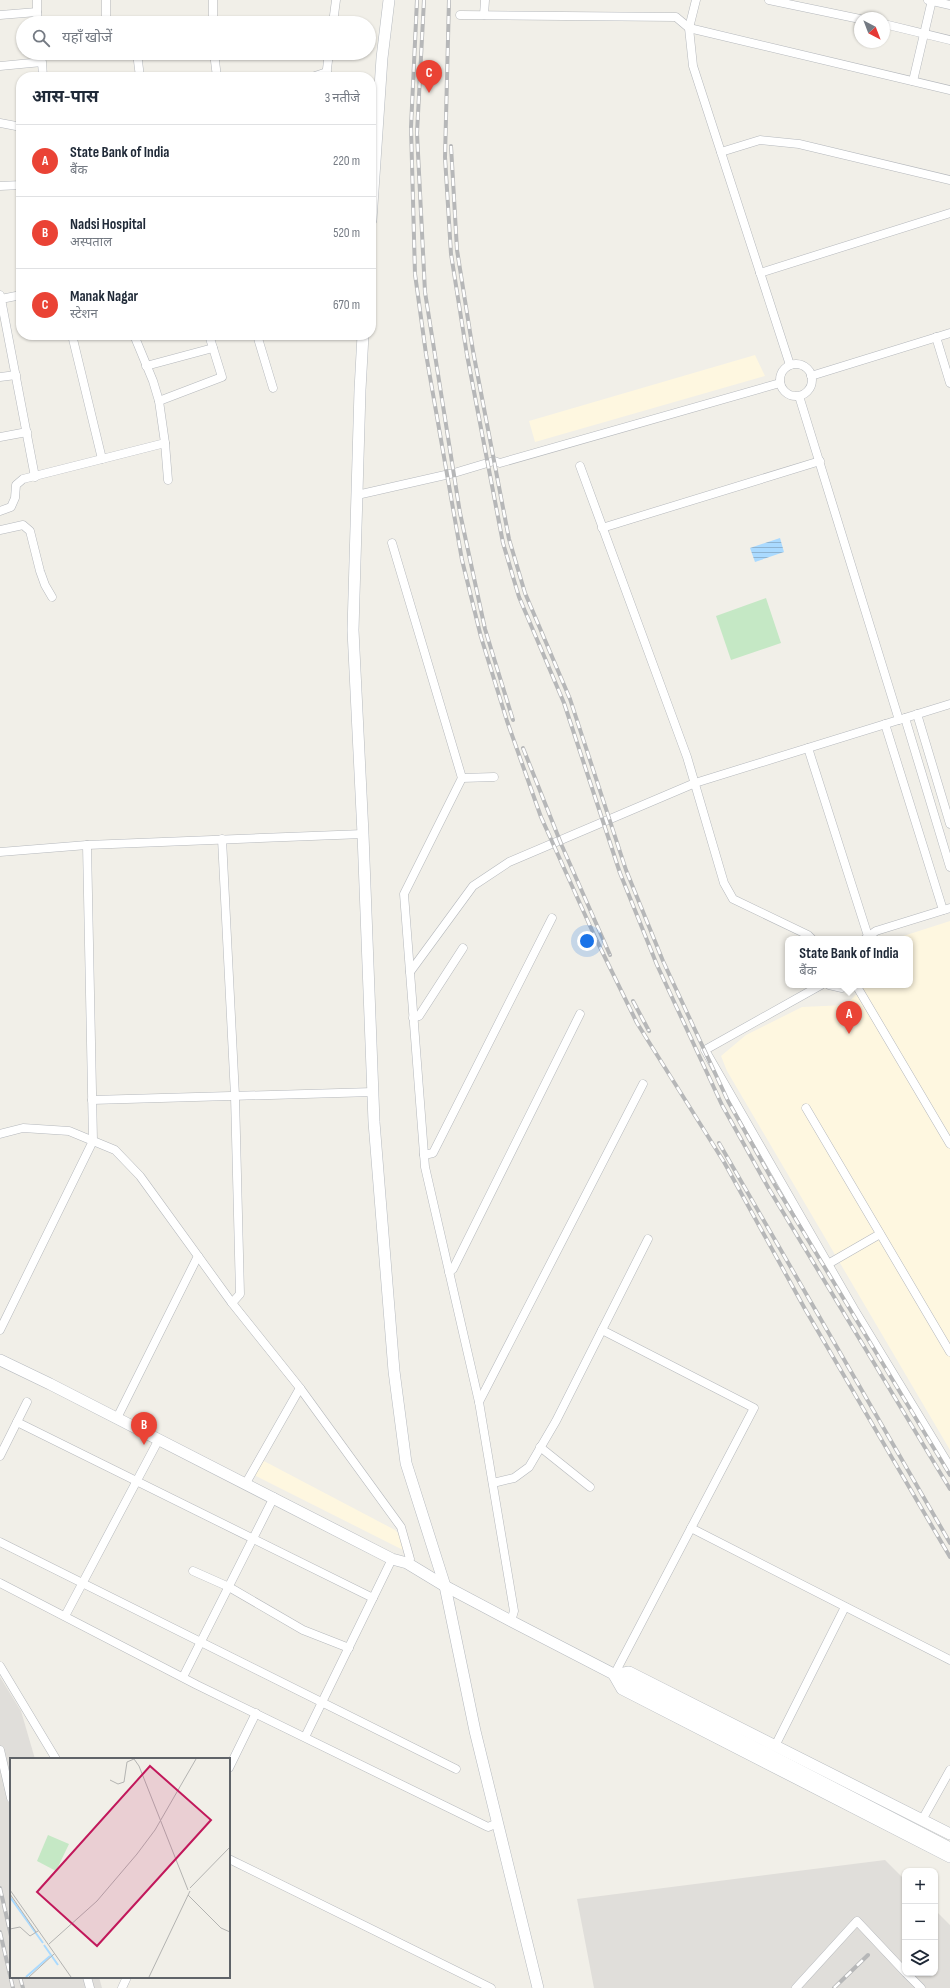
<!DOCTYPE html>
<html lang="hi">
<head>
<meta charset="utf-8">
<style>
  :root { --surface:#fff; --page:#f2f2f3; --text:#1f2937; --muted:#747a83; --line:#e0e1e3; --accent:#ea4335 }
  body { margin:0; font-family:"Sofia Sans Condensed","Noto Sans Devanagari",sans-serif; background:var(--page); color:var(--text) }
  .controls { position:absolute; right:12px; bottom:12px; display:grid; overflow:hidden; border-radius:8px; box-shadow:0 1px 3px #0004 }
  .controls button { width:36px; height:36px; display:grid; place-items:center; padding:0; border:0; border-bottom:1px solid var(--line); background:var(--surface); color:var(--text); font:20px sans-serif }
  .compass { position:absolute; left:854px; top:12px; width:36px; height:36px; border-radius:50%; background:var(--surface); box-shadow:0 1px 3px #0004; rotate:138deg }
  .you { position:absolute; left:587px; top:941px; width:14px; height:14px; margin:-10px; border:3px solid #fff; border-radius:50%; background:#1a73e8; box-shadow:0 0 0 6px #1a73e833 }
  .badge { display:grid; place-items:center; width:26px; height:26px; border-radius:50%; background:var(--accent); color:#fff; font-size:13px; font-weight:700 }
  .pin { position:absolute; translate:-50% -33px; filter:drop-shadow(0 1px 2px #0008) }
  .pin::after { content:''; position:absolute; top:21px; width:14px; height:12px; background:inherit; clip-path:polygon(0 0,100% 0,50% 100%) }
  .popup { position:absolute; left:785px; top:936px; width:128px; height:52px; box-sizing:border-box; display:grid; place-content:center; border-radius:8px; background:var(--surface); filter:drop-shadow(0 1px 3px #0005); font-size:13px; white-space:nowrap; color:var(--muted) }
  .popup b { font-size:15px; color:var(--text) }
  .popup::after { content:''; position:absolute; left:50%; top:100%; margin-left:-8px; border:8px solid transparent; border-top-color:var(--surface) }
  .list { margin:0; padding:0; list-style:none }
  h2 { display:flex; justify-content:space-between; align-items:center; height:52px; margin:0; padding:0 16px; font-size:17px }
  h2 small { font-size:13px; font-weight:400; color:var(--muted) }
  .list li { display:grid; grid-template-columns:26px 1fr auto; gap:12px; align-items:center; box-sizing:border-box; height:72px; padding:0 16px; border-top:1px solid var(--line) }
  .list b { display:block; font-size:15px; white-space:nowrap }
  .list p { margin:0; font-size:13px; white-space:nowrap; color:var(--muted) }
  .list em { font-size:13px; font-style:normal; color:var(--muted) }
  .icon { flex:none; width:22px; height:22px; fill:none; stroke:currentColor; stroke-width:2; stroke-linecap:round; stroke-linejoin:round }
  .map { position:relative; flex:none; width:950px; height:1988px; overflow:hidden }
  .search { position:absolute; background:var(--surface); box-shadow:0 1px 3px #0004; left:16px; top:16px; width:360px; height:44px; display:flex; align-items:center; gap:10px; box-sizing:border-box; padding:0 14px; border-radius:22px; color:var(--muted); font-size:15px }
  .panel { position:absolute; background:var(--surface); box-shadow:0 1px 3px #0004; left:16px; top:72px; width:360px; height:268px; border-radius:16px }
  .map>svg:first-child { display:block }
</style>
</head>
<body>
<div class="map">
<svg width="950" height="1988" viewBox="0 0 950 1988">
  <defs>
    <pattern id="water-rules" width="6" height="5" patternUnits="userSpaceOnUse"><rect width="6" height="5" fill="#aadaff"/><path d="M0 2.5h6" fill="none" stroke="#8eb4d2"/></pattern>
  </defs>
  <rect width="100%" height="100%" fill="#f1efe8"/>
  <g fill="#fef7e0">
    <polygon points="755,355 765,376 535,442 529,421"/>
    <polygon points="950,921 950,1450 727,1071 721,1056 746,1035 802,1007 846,1005 865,985 910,985 910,939 894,939"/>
    <polygon points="262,1460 395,1530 400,1535 405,1551 254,1475"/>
  </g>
  <g fill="#e0deda">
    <polygon points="0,1677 21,1711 35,1759 11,1759 11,1977 99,1977 102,1988 0,1988"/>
    <polygon points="885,1860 905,1880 905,1973 935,1973 935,1910 950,1925 950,1988 594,1988 577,1899"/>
  </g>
  <polygon fill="#c5e8c5" points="766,598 781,643 731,660 716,616"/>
  <polygon fill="url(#water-rules)" points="780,538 784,552 755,562 750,548"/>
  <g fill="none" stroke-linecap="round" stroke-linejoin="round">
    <defs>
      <g id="street">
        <polyline points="37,0 37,12"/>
        <polyline points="213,0 213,23"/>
        <polyline points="696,0 689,28 693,66 790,365"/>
        <polyline points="769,0 860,19"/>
        <polyline points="928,0 950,5"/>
        <polyline points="0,15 37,12 38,23"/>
        <polyline points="460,15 676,17 689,28 950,90"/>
        <polyline points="484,15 485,0"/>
        <polyline points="106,23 106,0"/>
        <polyline points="333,23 336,0"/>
        <polyline points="884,24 950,40"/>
        <polyline points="137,53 140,77"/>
        <polyline points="214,53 217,77"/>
        <polyline points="0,66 42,62 43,77"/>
        <polyline points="312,77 327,72"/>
        <polyline points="326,77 329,53"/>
        <polyline points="913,81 932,0"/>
        <polyline points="0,123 16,126 21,124"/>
        <polyline points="721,152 760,140 799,144 950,180"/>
        <polyline points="0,186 21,185"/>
        <polyline points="760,273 950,213"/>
        <polyline points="0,295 1,299 21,295"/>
        <polyline points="1,299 35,477"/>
        <polyline points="72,335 102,459 165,443 168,480"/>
        <polyline points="134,335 153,381 159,401 165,443"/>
        <polyline points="257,335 273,388"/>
        <polyline points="936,337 950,383"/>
        <circle cx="796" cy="380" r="16"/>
        <polyline points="146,366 213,348"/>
        <polyline points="811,376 950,333"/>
        <polyline points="0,377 16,375"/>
        <polyline points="799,396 899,720"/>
        <polyline points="159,401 222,377 209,335"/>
        <polyline points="0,437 27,432"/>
        <polyline points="580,466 687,757 724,883 733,899 808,935 812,939"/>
        <polyline points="357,495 454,473 494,461 500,463 780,383"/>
        <polyline points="0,511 11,507 15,498 16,485 23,479 102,459"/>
        <polyline points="602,528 820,461"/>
        <polyline points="0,530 23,525 30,531 40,571 45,585 52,597"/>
        <polyline points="392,543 462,778 404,894 425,1167 479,1402 514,1611 511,1621"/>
        <polyline points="917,714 950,824"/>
        <polyline points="905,718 950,867"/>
        <polyline points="885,724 943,910"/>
        <polyline points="808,748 868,936"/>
        <polyline points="462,778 494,777"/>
        <polyline points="222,839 235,1096 240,1294 232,1303"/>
        <polyline points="0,852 87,845 363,834"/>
        <polyline points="865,939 876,931 950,908"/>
        <polyline points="410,972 473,886 509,862 695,783 950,704"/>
        <polyline points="821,985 705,1050 854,1309 950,1467"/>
        <polyline points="829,985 842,988 851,985"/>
        <polyline points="856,985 950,1144"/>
        <polyline points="413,1018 419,1016 463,948"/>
        <polyline points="92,1100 373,1092"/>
        <polyline points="806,1108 950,1352"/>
        <polyline points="0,1134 23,1128 69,1131 115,1150 140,1176 232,1303 300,1388 401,1527 410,1559 407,1563"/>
        <polyline points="424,1155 433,1153 552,918"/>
        <polyline points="828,1264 880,1234"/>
        <polyline points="449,1272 453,1269 580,1014"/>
        <polyline points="0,1330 93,1141 87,845"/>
        <polyline points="602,1330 754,1408 614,1675"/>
        <polyline points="479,1402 643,1084"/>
        <polyline points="117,1418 198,1256"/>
        <polyline points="17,1422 373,1598"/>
        <polyline points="540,1447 590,1487"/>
        <polyline points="0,1456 27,1402"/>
        <polyline points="246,1483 300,1388"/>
        <polyline points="493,1483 514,1478 529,1467 556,1421 648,1239"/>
        <polyline points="691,1528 950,1660"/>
        <polyline points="0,1542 456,1769"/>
        <polyline points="193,1571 229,1587 303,1630 349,1648"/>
        <polyline points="0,1583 197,1685 488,1827 498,1823"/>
        <polyline points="65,1616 159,1439"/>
        <polyline points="0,1666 56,1759"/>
        <polyline points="183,1677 274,1497"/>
        <polyline points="305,1737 392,1559"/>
        <polyline points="775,1746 845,1607"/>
        <polyline points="0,1750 11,1798"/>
        <polyline points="229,1768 256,1713"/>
        <polyline points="922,1820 950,1770"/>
        <polyline points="229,1859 491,1988"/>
        <polyline points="906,1973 921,1988"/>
        <polyline points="87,1977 90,1988"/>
        <polyline points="122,1988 127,1977"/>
        <polyline points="796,1988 857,1921 905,1972"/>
      </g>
      <g id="secondary">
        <polyline points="371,220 382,58 389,0"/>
        <polyline points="363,335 360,390 353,630 363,834 374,1122 394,1371 406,1463 445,1586 475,1731 538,1988"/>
        <polyline points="0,1360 50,1384 392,1559 407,1563 445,1586 511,1621 950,1848"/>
        <polyline points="614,1675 622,1689 950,1857"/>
        <polyline points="614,1675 629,1672 950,1834"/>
      </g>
    </defs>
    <use href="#street" stroke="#b5b8bc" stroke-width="9"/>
    <use href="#secondary" stroke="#b6babf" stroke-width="12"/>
    <use href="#street" stroke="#fff" stroke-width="8"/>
    <use href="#secondary" stroke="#fff" stroke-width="11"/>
    <defs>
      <g id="rail">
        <polyline points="417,0 411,127 415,274 426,354 462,560 481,637 507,721 541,817 595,937 637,1023 724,1162 805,1309 950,1557"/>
        <polyline points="424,0 417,133 425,292 460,513 485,629 513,720"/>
        <polyline points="449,0 445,157 451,254 467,355 503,543 519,597 564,703 620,873 657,965 722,1105 769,1189 950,1489"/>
        <polyline points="451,146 457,250 473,351 509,539 525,593 570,699 626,870 663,961 728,1101 775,1185 950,1475"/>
        <polyline points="523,748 562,846 610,955"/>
        <polyline points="633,1001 649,1031"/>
        <polyline points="719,1143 950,1543"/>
        <polyline points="0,1888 11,1936"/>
        <polyline points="0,1932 13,1988"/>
        <polyline points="20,1977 23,1988"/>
        <polyline points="834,1988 868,1955"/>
      </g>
    </defs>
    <use href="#rail" stroke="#b6b7b8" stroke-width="4"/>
    <use href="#rail" stroke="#fff" stroke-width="2.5" stroke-dasharray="8" stroke-linecap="butt"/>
  </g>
  <g transform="translate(10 1758)">
    <rect width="220" height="220" fill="#f1efe8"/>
    <path d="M38,77l21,9 -13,27 -19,-10z" fill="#c5e8c5"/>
    <path fill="none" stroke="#aadaff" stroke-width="2" d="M0,139l33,46M34,187l14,20M16,219l24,-21"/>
    <path fill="none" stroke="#b3b3b1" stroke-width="1" d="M124,1l5,7 49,124M100,22l8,4 6,-2 3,-20 7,-3M180,130l40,-41M0,132l61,87M0,136l26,38M178,137l33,33 9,4M0,171l10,-2 10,9 8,-5M39,186l48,-43 40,-47 18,-24 41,-71M19,219l25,-23M139,219l41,-86"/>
    <path fill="#c2185b" fill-opacity="0.15" stroke="#c2185b" stroke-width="2" d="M140,8l61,54 -114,126 -60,-54z"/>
    <rect width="220" height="220" fill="none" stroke="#5f6368" stroke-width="2"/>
  </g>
</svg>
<div class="controls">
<button>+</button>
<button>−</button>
<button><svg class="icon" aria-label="layers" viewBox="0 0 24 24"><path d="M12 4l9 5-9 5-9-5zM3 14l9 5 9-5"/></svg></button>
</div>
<svg class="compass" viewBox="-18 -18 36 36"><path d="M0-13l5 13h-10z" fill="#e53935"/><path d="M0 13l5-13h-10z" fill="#747a83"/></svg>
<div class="you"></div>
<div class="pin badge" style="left:849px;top:1034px">A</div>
<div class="popup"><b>State Bank of India</b>बैंक</div>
<div class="pin badge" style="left:144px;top:1445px">B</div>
<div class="pin badge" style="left:429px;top:93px">C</div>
<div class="search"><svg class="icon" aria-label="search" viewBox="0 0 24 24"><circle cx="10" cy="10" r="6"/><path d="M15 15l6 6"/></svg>यहाँ खोजें</div>
<section class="panel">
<h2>आस-पास<small>3 नतीजे</small></h2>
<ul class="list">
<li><span class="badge">A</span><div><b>State Bank of India</b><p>बैंक</p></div><em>220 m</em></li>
<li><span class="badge">B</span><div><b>Nadsi Hospital</b><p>अस्पताल</p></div><em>520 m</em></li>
<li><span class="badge">C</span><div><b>Manak Nagar</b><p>स्टेशन</p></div><em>670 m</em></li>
</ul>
</section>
</div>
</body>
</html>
